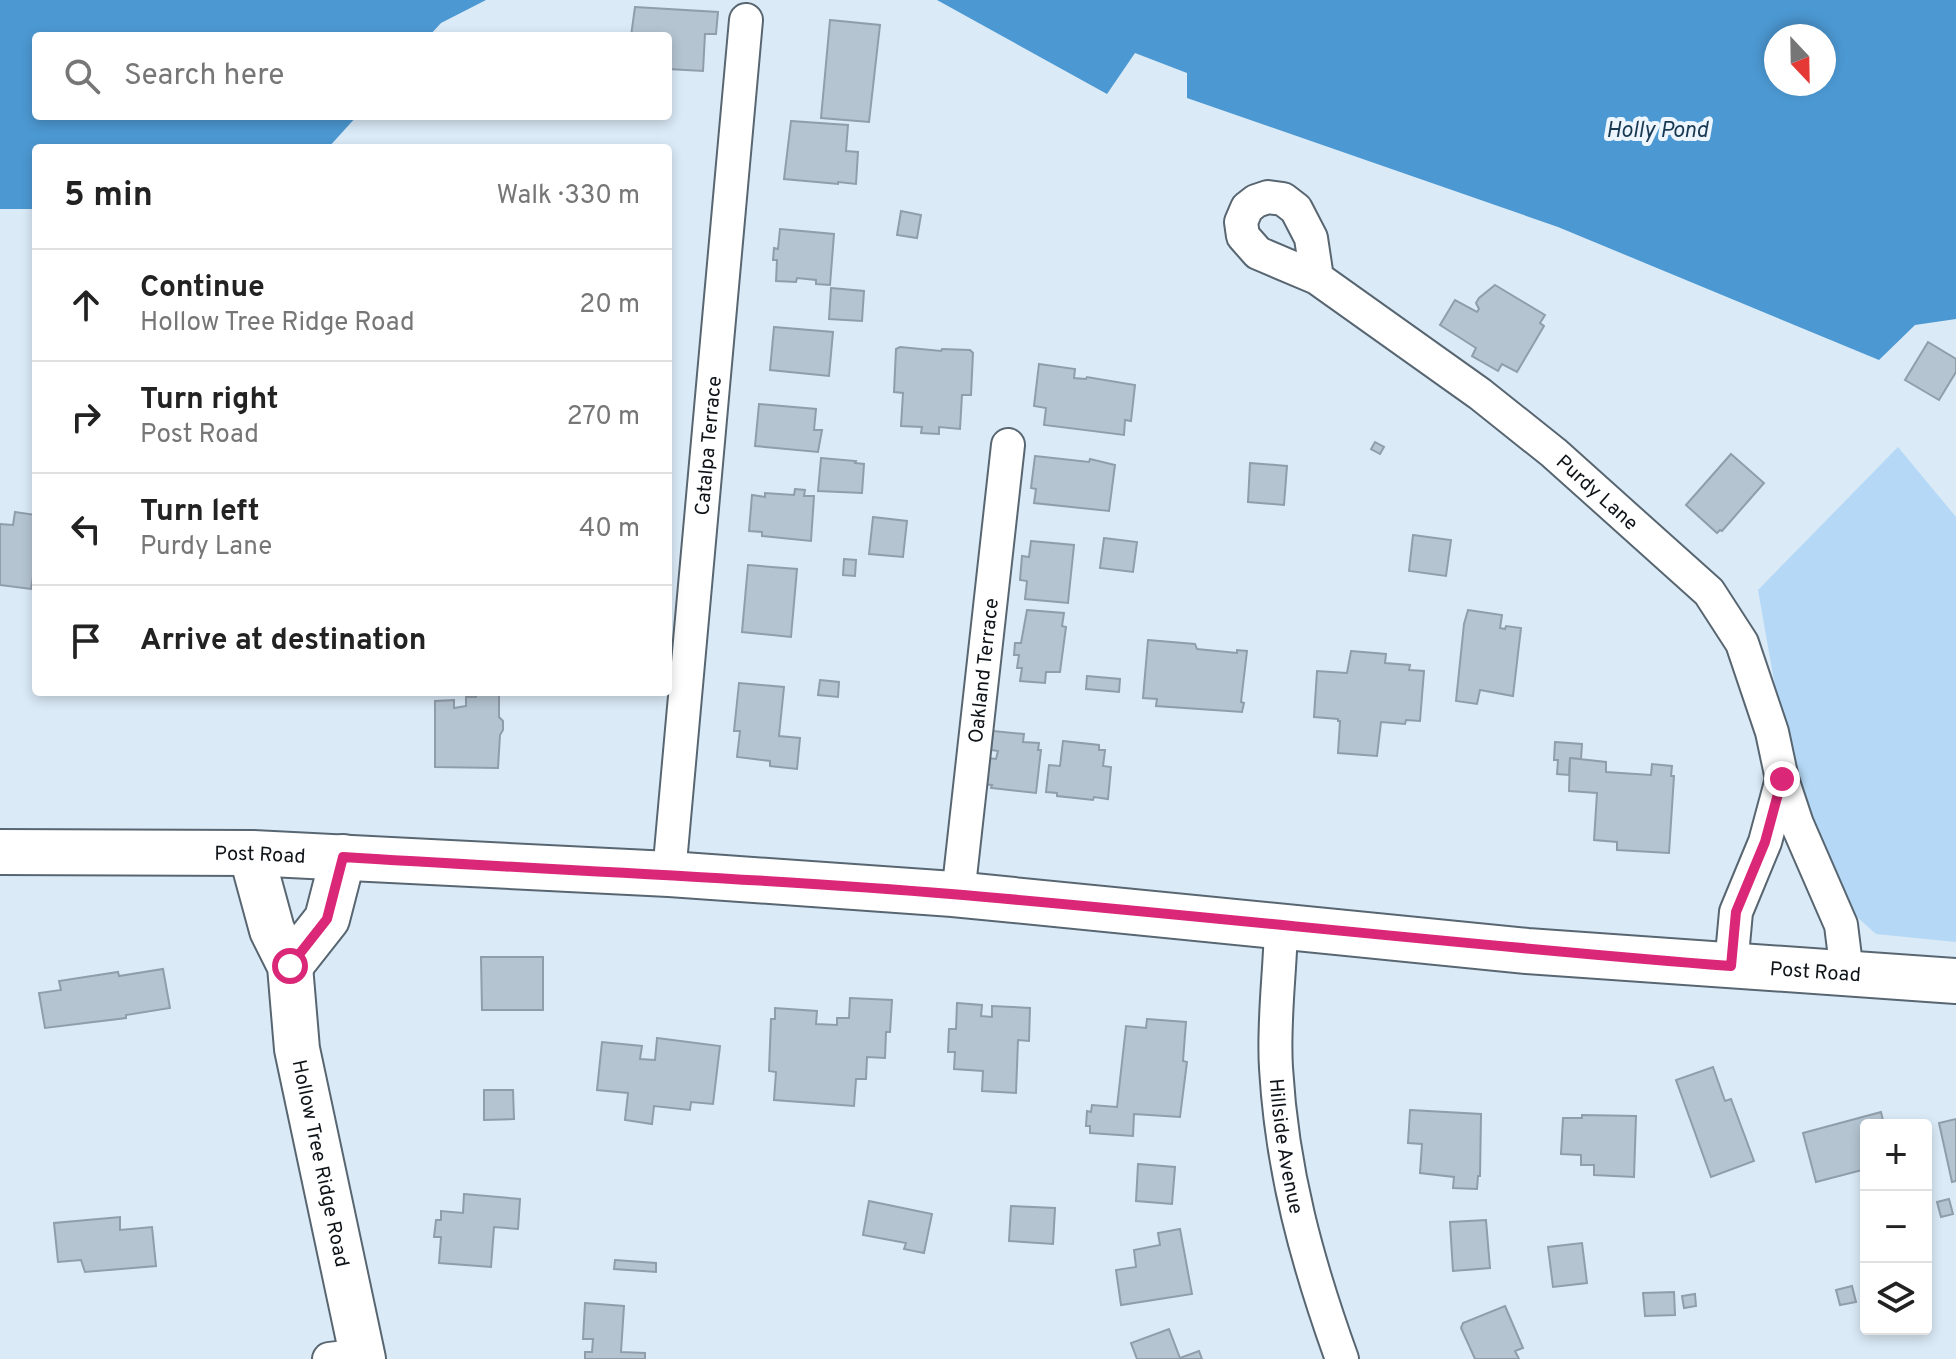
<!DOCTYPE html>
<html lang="en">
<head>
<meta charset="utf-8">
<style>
  :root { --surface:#fff; --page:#f2f2f2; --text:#222; --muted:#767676; --line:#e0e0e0 }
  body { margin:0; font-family:Overpass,sans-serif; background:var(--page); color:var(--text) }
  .controls { position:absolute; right:24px; bottom:24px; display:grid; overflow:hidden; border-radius:8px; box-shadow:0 4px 12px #0003 }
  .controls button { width:72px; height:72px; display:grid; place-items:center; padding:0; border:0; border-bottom:2px solid var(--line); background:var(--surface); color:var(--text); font:40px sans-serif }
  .compass { position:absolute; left:1764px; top:24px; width:72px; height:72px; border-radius:50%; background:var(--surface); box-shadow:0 4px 12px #0003; rotate:158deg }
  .stop { position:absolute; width:24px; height:24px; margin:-18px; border:6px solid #db2777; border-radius:50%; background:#fff }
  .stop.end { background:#db2777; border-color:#fff; box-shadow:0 2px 8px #0008 }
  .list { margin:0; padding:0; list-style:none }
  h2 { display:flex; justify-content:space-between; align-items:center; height:104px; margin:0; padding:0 32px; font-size:34px }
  h2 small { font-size:26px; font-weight:400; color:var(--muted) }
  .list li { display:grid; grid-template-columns:52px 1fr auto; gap:24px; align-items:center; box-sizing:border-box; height:112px; padding:0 32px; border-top:2px solid var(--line) }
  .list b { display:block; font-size:30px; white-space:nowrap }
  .list p { margin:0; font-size:26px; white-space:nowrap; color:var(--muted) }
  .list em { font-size:26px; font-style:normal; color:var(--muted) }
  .icon { flex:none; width:44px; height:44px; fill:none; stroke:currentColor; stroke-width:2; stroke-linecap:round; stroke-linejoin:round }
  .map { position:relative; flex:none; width:1956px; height:1359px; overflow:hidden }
  .search { position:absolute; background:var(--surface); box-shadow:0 4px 12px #0003; left:32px; top:32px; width:640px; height:88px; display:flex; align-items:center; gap:20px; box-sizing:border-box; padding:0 28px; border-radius:8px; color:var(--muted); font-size:30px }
  .panel { position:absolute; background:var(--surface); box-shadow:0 4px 12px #0003; left:32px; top:144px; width:640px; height:552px; border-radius:8px }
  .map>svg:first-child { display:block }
</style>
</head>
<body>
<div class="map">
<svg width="1956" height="1359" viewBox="0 0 1956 1359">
  <rect width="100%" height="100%" fill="#daeaf7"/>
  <polygon fill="#b4d8f5" points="1898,447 1956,517 1956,942 1876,934 1848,909 1794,794 1758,590"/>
  <g fill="#4c98d2" fill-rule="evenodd">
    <polygon points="0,0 486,0 441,23 429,36 36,36 36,116 357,116 328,148 36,148 36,209 0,209"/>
    <path d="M937,0h1019v319l-41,6 -36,35 -321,-133 -371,-129v-25l-52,-20 -28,41zM1776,36h48v48h-48z"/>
  </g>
  <g fill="#b4c4d1" stroke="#909eab" stroke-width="2">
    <polygon points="635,7 718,12 716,34 705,34 703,71 668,69 668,36 631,36"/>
    <polygon points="830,20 880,25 869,122 821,118"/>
    <polygon points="791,121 848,125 846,151 858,152 856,184 838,182 838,184 784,179"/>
    <polygon points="901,211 921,215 917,238 897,235"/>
    <polygon points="780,229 834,234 830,285 816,284 816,280 797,278 796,282 776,281 777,260 773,260 774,248 778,249"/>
    <polygon points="1495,285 1545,315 1540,323 1544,326 1517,372 1502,364 1498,371 1472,356 1476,348 1440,325 1455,300 1477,312 1479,309 1476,303 1479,298"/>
    <polygon points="831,288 864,291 862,321 829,319"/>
    <polygon points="774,327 833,332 829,376 770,370"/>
    <polygon points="1928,342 1956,359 1956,372 1939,400 1905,380"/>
    <polygon points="900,347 941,351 942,349 970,350 973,353 971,395 962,395 960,429 939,427 939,434 921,433 922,427 901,426 903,393 894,392 896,349"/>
    <polygon points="1039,364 1075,369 1074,378 1086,379 1087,377 1135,385 1131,421 1125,420 1124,435 1044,425 1046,408 1034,406"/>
    <polygon points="759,404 816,409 814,430 822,430 818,452 755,446"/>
    <polygon points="1375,442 1384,447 1380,454 1371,449"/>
    <polygon points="1731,454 1764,483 1722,531 1720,530 1717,533 1686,505"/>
    <polygon points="1035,456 1089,462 1090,459 1115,465 1109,511 1034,503 1036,489 1031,488"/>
    <polygon points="821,458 856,461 855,463 864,464 862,493 818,491"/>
    <polygon points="1250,463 1287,466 1284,505 1248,502"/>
    <polygon points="795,489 805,490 804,496 814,496 811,541 762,536 762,532 749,531 752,495 765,497 765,493 794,495"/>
    <polygon points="15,512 36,515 36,571 34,571 31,589 0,585 0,524 13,525"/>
    <polygon points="873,517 907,521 903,557 869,554"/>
    <polygon points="1413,535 1451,540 1446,576 1409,571"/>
    <polygon points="1104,538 1137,542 1133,572 1100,568"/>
    <polygon points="1031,541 1074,545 1068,603 1025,599 1027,581 1020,580 1022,556 1029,557"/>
    <polygon points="844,559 856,560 855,576 843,575"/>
    <polygon points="748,565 797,569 791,637 742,632"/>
    <polygon points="1027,610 1064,613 1062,626 1066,627 1060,672 1046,672 1045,683 1020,681 1022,668 1017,668 1019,655 1014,655 1015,643 1021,643"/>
    <polygon points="1468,610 1502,615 1500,628 1505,629 1506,626 1521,628 1513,696 1480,690 1477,704 1456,701 1464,624"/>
    <polygon points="1148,640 1195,644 1197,649 1237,653 1237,650 1247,651 1241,702 1244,703 1242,712 1156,706 1157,699 1143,698"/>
    <polygon points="1351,651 1386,654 1385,663 1410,665 1409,670 1424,671 1420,721 1406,720 1405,724 1381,722 1377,756 1338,753 1340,721 1338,721 1338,719 1314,717 1317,671 1347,673"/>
    <polygon points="1087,676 1120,679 1119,692 1086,689"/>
    <polygon points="820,680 839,682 838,697 818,695"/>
    <polygon points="739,683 784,687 779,736 800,738 797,769 770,766 770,761 737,757 740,731 734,731"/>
    <polygon points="476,692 499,692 499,717 503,721 503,730 500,735 498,768 435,767 435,701 454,700 454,708 466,706 466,697 476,697"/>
    <polygon points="993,731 1024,734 1023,742 1039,743 1038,750 1041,750 1036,793 991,788 992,785 978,784 981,757 996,759 998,751 991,750"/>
    <polygon points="1063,741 1099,745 1099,750 1105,750 1103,766 1111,767 1108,799 1094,797 1093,800 1057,796 1057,793 1046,792 1049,765 1060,766"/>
    <polygon points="1555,742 1582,744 1581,759 1570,758 1569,775 1557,774 1558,760 1554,760"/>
    <polygon points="1570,758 1606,762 1606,772 1651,775 1652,764 1672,766 1671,776 1674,776 1669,853 1617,850 1617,842 1594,840 1597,793 1569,791"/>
    <polygon points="481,957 543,957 543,1010 482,1010"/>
    <polygon points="163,969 170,1008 126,1015 126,1018 45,1028 39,993 61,990 59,981 118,972 119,976"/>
    <polygon points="850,998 892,1000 890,1032 886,1032 885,1058 867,1057 866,1079 856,1079 854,1106 774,1100 776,1072 769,1071 771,1019 775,1019 775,1008 817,1011 816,1024 837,1025 837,1018 849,1018"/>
    <polygon points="957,1003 982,1005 981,1016 992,1017 992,1006 1030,1008 1029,1041 1018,1040 1016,1093 982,1091 983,1071 954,1069 955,1052 948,1052 949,1029 956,1029"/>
    <polygon points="1147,1019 1186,1022 1183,1061 1187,1062 1180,1117 1134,1114 1133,1136 1090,1133 1090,1126 1086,1126 1087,1111 1091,1112 1092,1105 1117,1107 1126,1026 1146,1028"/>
    <polygon points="657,1038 720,1046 713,1104 691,1102 690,1110 654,1106 652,1124 625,1120 628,1093 597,1090 602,1042 642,1046 640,1059 655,1060"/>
    <polygon points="1713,1067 1725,1101 1731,1099 1754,1161 1711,1177 1676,1080"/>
    <polygon points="484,1090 513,1090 514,1119 484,1120"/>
    <polygon points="1410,1110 1481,1114 1480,1176 1478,1176 1477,1189 1453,1188 1454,1177 1420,1173 1422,1144 1408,1143"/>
    <polygon points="1881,1112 1884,1125 1866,1125 1866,1169 1816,1182 1803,1133"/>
    <polygon points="1582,1115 1636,1116 1634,1177 1594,1175 1594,1165 1581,1165 1581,1155 1561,1154 1563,1118 1582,1118"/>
    <polygon points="1956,1119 1956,1181 1952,1182 1939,1123"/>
    <polygon points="1138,1164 1175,1167 1172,1204 1136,1201"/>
    <polygon points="464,1194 520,1199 518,1229 494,1227 491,1267 439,1263 441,1237 434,1237 436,1220 441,1220 441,1211 463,1213"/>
    <polygon points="1949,1199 1953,1214 1941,1217 1937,1202"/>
    <polygon points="869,1201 932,1214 924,1253 904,1249 906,1243 863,1235"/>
    <polygon points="1011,1206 1055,1208 1053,1244 1009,1241"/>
    <polygon points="120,1217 120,1230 152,1227 156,1266 85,1272 81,1260 58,1262 54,1223"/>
    <polygon points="1486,1220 1490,1268 1453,1271 1450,1222"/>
    <polygon points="1180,1229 1192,1294 1121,1305 1116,1270 1136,1267 1134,1250 1160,1245 1158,1233"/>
    <polygon points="1582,1243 1587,1283 1553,1287 1548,1247"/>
    <polygon points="615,1260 656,1263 656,1272 614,1269"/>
    <polygon points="1852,1286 1856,1302 1840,1305 1836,1290"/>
    <polygon points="1674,1292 1675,1315 1645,1316 1643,1293"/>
    <polygon points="1695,1294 1696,1306 1684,1308 1682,1296"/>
    <polygon points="585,1303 624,1306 621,1352 645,1353 645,1359 585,1359 585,1352 592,1352 593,1339 583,1339"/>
    <polygon points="1505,1306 1523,1348 1515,1351 1519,1359 1475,1359 1461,1328 1463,1323"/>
    <polygon points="1169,1329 1180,1358 1199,1351 1202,1359 1137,1359 1131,1343"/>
  </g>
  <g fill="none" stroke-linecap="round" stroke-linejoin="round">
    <defs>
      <g id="street">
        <path id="s1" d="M1317,278l-6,-40 -15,-29 -13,-10 -15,-2 -12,4 -9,7 -6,14 2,14 15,17 59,25 163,116 74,59 155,139 33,51 30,89 10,47 15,45 44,101 6,48"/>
        <path id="s2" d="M669,874l77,-854"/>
        <path id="s3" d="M958,895l50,-450"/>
        <path id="s4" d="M1281,927c-1,46 -8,95 -5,141 6,103 31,194 66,291"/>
        <polyline points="1731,966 1736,912 1765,842 1782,779"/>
        <polyline points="329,1359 362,1355"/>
      </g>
      <g id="secondary">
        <path id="s5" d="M251,853l21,77 18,36 7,83 66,310"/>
        <polyline points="290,966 327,919 343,857"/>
      </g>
      <g id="primary">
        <path id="s6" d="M0,852l251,1 418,21 284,20 574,57 429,30"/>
      </g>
    </defs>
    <use href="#street" stroke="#586671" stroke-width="36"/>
    <use href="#secondary" stroke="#586671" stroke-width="48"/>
    <use href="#primary" stroke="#586671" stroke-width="48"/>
    <use href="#street" stroke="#fff" stroke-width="32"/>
    <use href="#secondary" stroke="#fff" stroke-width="44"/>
    <use href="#primary" stroke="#fff" stroke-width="44"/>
  </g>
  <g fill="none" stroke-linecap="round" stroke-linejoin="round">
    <path stroke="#db2777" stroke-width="10" d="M290,966l37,-47 16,-62c203,13 406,20 608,37 260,22 519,52 780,72l5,-54 29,-70 17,-63"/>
  </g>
  <g text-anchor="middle" stroke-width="8" stroke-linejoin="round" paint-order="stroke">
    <g font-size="20" fill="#0f1419" stroke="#edf6fe">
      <text dy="7" stroke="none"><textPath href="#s2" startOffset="430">Catalpa Terrace</textPath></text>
      <text dy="7" stroke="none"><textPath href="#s1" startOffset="598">Purdy Lane</textPath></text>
      <text dy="7" stroke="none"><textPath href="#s3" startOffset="226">Oakland Terrace</textPath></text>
      <text dy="7" stroke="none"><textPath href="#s6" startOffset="260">Post Road</textPath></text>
      <text dy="7" stroke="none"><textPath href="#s6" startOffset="1820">Post Road</textPath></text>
      <text dy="7" stroke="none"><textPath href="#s4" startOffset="220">Hillside Avenue</textPath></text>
      <text dy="7" stroke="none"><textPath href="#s5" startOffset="320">Hollow Tree Ridge Road</textPath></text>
    </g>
    <g font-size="22" font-style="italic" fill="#183951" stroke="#edf6fe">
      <text x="1657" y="137">Holly Pond</text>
    </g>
  </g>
</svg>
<div class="controls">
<button>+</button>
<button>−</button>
<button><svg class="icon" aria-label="layers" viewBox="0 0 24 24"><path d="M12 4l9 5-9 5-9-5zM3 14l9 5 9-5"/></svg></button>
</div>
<svg class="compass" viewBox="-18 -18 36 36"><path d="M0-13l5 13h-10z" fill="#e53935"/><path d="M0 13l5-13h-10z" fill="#767676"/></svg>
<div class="stop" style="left:290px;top:966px"></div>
<div class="stop end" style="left:1782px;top:779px"></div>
<div class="search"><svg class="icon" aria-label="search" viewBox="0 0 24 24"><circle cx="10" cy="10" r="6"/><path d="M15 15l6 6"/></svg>Search here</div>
<section class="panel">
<h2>5 min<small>Walk · 330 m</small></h2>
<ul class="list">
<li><svg class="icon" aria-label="ahead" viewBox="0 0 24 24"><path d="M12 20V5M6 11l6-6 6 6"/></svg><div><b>Continue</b><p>Hollow Tree Ridge Road</p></div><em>20 m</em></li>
<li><svg class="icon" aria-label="right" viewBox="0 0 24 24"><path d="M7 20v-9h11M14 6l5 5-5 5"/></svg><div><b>Turn right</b><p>Post Road</p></div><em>270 m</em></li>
<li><svg class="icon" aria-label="left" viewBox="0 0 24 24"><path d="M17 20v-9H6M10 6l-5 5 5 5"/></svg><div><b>Turn left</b><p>Purdy Lane</p></div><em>40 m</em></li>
<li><svg class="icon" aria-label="arrive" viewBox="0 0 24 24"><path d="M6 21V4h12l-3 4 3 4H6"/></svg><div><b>Arrive at destination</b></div></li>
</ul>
</section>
</div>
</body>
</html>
